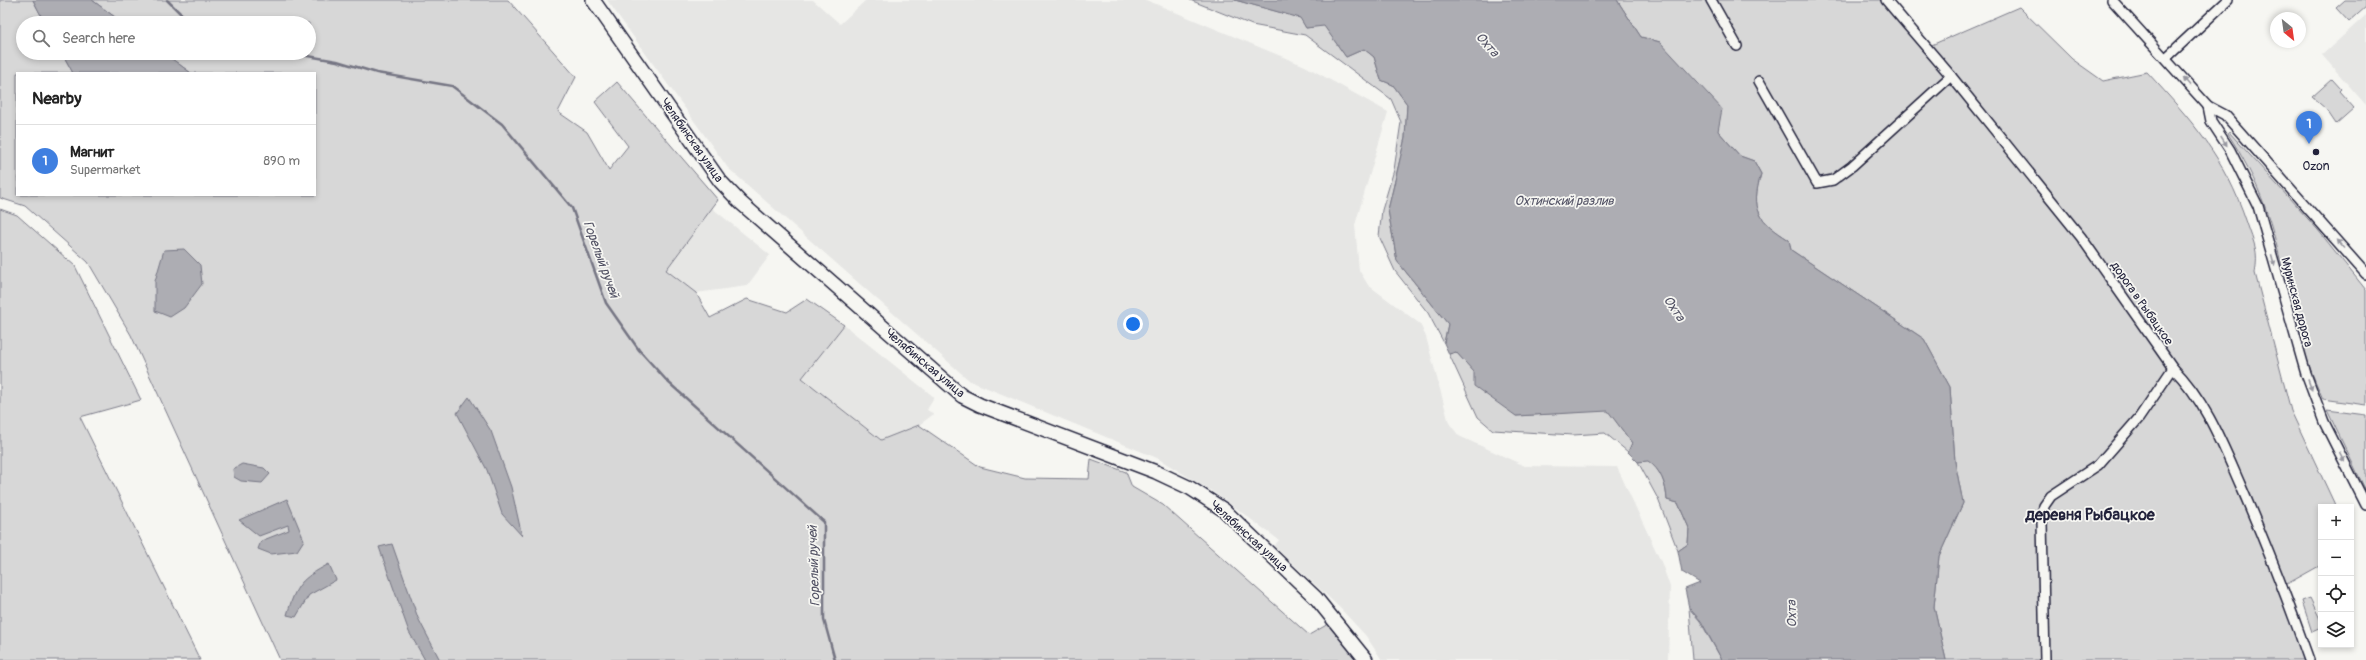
<!DOCTYPE html>
<html lang="en">
<head>
<meta charset="utf-8">
<style>
  :root { --surface:#fff; --page:#f6f6f6; --text:#222; --muted:#767676; --line:#e0e0e0; --accent:#22223b }
  body { margin:0; font-family:Pangolin,sans-serif; background:var(--page); color:var(--text) }
  .controls { position:absolute; right:12px; bottom:12px; display:grid; overflow:hidden; border-radius:0px; box-shadow:0 2px 6px #0003 }
  .controls button { width:36px; height:36px; display:grid; place-items:center; padding:0; border:0; border-bottom:1px solid var(--line); background:var(--surface); color:var(--text); font:20px sans-serif }
  .compass { position:absolute; left:2270px; top:12px; width:36px; height:36px; border-radius:50%; background:var(--surface); box-shadow:0 2px 6px #0003; rotate:151deg }
  .you { position:absolute; left:1133px; top:324px; width:14px; height:14px; margin:-10px; border:3px solid #fff; border-radius:50%; background:#1a73e8; box-shadow:0 0 0 6px #1a73e833 }
  .badge { display:grid; place-items:center; width:26px; height:26px; border-radius:50%; background:var(--accent); color:#fff; font-size:13px; font-weight:700 }
  .pin { position:absolute; translate:-50% -33px; filter:drop-shadow(0 1px 2px #0008) }
  .pin::after { content:''; position:absolute; top:21px; width:14px; height:12px; background:inherit; clip-path:polygon(0 0,100% 0,50% 100%) }
  .list { margin:0; padding:0; list-style:none }
  h2 { display:flex; justify-content:space-between; align-items:center; height:52px; margin:0; padding:0 16px; font-size:17px }
  h2 small { font-size:13px; font-weight:400; color:var(--muted) }
  .list li { display:grid; grid-template-columns:26px 1fr auto; gap:12px; align-items:center; box-sizing:border-box; height:72px; padding:0 16px; border-top:1px solid var(--line) }
  .list b { display:block; font-size:15px; white-space:nowrap }
  .list p { margin:0; font-size:13px; white-space:nowrap; color:var(--muted) }
  .list em { font-size:13px; font-style:normal; color:var(--muted) }
  .icon { flex:none; width:22px; height:22px; fill:none; stroke:currentColor; stroke-width:2; stroke-linecap:round; stroke-linejoin:round }
  .map { position:relative; flex:none; width:2366px; height:660px; overflow:hidden }
  .search { position:absolute; background:var(--surface); box-shadow:0 2px 6px #0003; left:16px; top:16px; width:300px; height:44px; display:flex; align-items:center; gap:10px; box-sizing:border-box; padding:0 14px; border-radius:22px; color:var(--muted); font-size:15px }
  .panel { position:absolute; background:var(--surface); box-shadow:0 2px 6px #0003; left:16px; top:72px; width:300px; height:124px; border-radius:0px }
  .map>svg:first-child { display:block }
</style>
</head>
<body>
<div class="map">
<svg width="2366" height="660" viewBox="0 0 2366 660">
  <rect width="100%" height="100%" fill="#f6f6f2"/>
  <filter id="ink" filterUnits="userSpaceOnUse"><feTurbulence type="fractalNoise" baseFrequency=".025" numOctaves="2"/><feDisplacementMap in="SourceGraphic" scale="8" xChannelSelector="R" yChannelSelector="G"/><feConvolveMatrix kernelMatrix="1 2 1 2 8 2 1 2 1" color-interpolation-filters="sRGB"/></filter>
  <g filter="url(#ink)">
    <g fill="#e6e6e4">
      <polygon points="607,0 813,0 840,24 866,0 1146,0 1305,66 1388,112 1355,225 1359,270 1368,285 1420,324 1426,337 1449,423 1459,436 1525,466 1617,467 1662,564 1670,587 1668,660 1382,660 1366,636 1340,608 1274,546 1279,540 1218,495 1157,458 970,381 728,168"/>
      <polygon points="2366,15 2366,105 2322,55"/>
      <polygon points="712,208 770,255 747,286 696,293 666,270"/>
      <polygon points="844,325 934,397 927,410 934,414 919,425 881,440 802,378"/>
    </g>
    <g fill="#d7d7d7" stroke="#7c7c89">
      <polygon points="0,0 33,0 45,23 23,23 23,53 62,53 73,73 17,73 17,195 315,195 315,73 191,73 164,53 309,53 309,23 123,23 92,0 508,0 576,77 558,112 587,132 609,170 628,146 595,102 617,82 718,200 666,270 696,293 710,318 747,299 787,312 807,299 844,325 802,378 881,440 919,425 980,467 1025,478 1089,479 1091,459 1126,472 1132,487 1163,505 1309,635 1330,623 1357,660 280,660 131,335 88,262 25,206 0,198"/>
      <polygon points="1190,0 1235,0 1301,18 1306,28 1324,25 1346,57 1364,49 1374,57 1381,80 1393,85 1407,104 1405,138 1388,210 1397,261 1448,324 1444,343 1428,313 1395,271 1379,236 1382,210 1394,170 1401,122 1391,99 1305,35 1252,25"/>
      <path d="M1617,0h270l40,47 92,-40 53,52 31,22 44,-9c46,50 78,85 100,151 7,21 12,27 8,50l36,138 45,96h-15v58l-43,24 27,71h-359l-12,-53 5,-51 24,-53 -8,-41 -5,-75 -26,-48 -133,-89 -2,-10c-30,-19 -39,-30 -28,-66l-7,-13 -14,-5 -22,-25 -58,-89 -19,-5z"/>
      <polygon points="2345,0 2366,0 2366,7 2349,22 2336,8"/>
      <polygon points="2332,79 2341,89 2339,91 2354,108 2336,124 2326,109 2312,97"/>
      <path d="M2229,132l89,98 48,60v115l-43,-6c-10,-22 -18,-43 -25,-66 -12,-41 -18,-85 -33,-126 -9,-26 -22,-50 -37,-73z"/>
      <polygon points="0,209 17,215 75,266 141,400 80,417 200,660 0,660"/>
      <polygon points="1456,352 1516,416 1608,410 1632,443 1628,452 1605,433 1573,435 1493,430 1478,417 1449,354"/>
      <polygon points="2327,410 2366,415 2366,491"/>
      <path d="M1648,460c13,10 18,24 19,40l11,3 11,25 -1,16 -10,7 -20,-52 -20,-37z"/>
      <polygon points="2310,598 2321,621 2321,628 2312,632 2302,601"/>
      <polygon points="1689,608 1700,621 1722,660 1693,660"/>
    </g>
    <g fill="#adadb3" stroke="#757583">
      <polygon points="33,0 92,0 123,23 45,23"/>
      <path d="M1235,0h382l24,37 19,5 62,67 -4,22 22,25 14,5 7,13c-11,36 -2,47 28,66l2,10 133,89 26,48 5,75 8,41 -24,53 -5,51 12,53h-224l-21,-39 -12,-13 -4,-19 15,-6 -18,-11 -4,-21 10,-7 1,-16 -11,-25 -11,-3c-1,-16 -6,-30 -19,-39l-10,1 -10,-10 4,-9 -24,-32 -92,5 -42,-30v-14l-18,-20 -7,2 -5,-11 4,-19 -51,-63 -9,-51 17,-72 2,-34 -14,-19 -12,-5 -7,-23 -10,-8 -18,8 -22,-31 -18,2 -6,-10z"/>
      <polygon points="62,53 164,53 191,73 73,73"/>
      <polygon points="184,249 200,265 202,284 184,308 170,317 155,311 155,281 164,250"/>
      <polygon points="469,397 491,431 511,487 522,536 502,514 487,470 457,413"/>
      <polygon points="242,464 264,468 270,474 262,483 241,481 234,477 233,469"/>
      <polygon points="287,499 304,540 297,551 271,554 258,549 261,541 289,530 288,525 259,536 239,520"/>
      <polygon points="392,544 418,618 440,660 425,660 409,632 379,547"/>
      <path d="M329,564l7,16 -27,15 -13,22 -9,-2c9,-31 14,-36 42,-51z"/>
    </g>
    <g fill="none" stroke-linecap="round" stroke-linejoin="round">
      <g stroke="#757583" stroke-width="2.5">
        <polyline points="167,0 190,23"/>
        <polyline points="290,53 337,61 377,73 452,86 502,124 572,208 606,303 639,350 668,382 824,522 824,620 835,660"/>
      </g>
      <defs>
        <g id="street">
          <polyline points="1711,0 1737,46"/>
          <path d="M1886,0l65,76 130,161 92,131c32,32 49,75 67,116 25,58 48,116 69,176"/>
          <polyline points="2112,0 2208,106 2225,115 2366,274"/>
          <polyline points="2166,58 2228,0"/>
          <polyline points="1759,81 1817,183 1833,180 1852,166 1951,76"/>
          <polyline points="2208,106 2211,121 2230,150 2258,206 2306,374 2324,422 2366,505"/>
          <polyline points="2045,660 2042,522 2044,506 2051,496 2098,465 2139,418 2173,368"/>
        </g>
        <polyline id="secondary" points="593,0 720,181 741,203 962,396 980,405 1156,472 1190,488 1224,510 1316,598 1366,660"/>
      </defs>
      <use href="#street" stroke="#22223b" stroke-width="12"/>
      <use href="#secondary" stroke="#22223b" stroke-width="16"/>
      <use href="#street" stroke="#f6f6f2" stroke-width="9"/>
      <use href="#secondary" stroke="#f6f6f2" stroke-width="13"/>
    </g>
    <defs><path id="oneway-solid" d="M-6-.8H1V-3.2L6.5 0L1 3.2V.8H-6Z"/></defs>
    <g fill="#9797a0">
      <use href="#oneway-solid" transform="translate(2187 82) rotate(-131)"/>
      <use href="#oneway-solid" transform="translate(2224 141) rotate(57)"/>
      <use href="#oneway-solid" transform="translate(2341 244) rotate(-132)"/>
      <use href="#oneway-solid" transform="translate(2273 260) rotate(75)"/>
      <use href="#oneway-solid" transform="translate(2310 385) rotate(70)"/>
      <use href="#oneway-solid" transform="translate(2342 457) rotate(63)"/>
    </g>
  </g>
  <circle fill="#22223b" stroke="#f6f6f2" stroke-width="1.5" cx="2316" cy="152" r="4"/>
  <g text-anchor="middle" stroke-width="3.5" stroke-linejoin="round" paint-order="stroke">
    <g font-size="12" fill="#22223b" stroke="#f6f6f2">
      <text transform="translate(692 140) rotate(55)" y="4">Челябинская улица</text>
      <text transform="translate(2297 302) rotate(75)" y="4">Муринская дорога</text>
      <text transform="translate(2142 303) rotate(55)" y="4">дорога в Рыбацкое</text>
      <text transform="translate(925 363) rotate(40)" y="4">Челябинская улица</text>
      <text transform="translate(1249 536) rotate(42)" y="4">Челябинская улица</text>
    </g>
    <g font-size="12" fill="#22223b" stroke="#f6f6f2">
      <text x="2316" y="170">Ozon</text>
    </g>
    <g font-size="13" font-style="italic" fill="#535365" stroke="#f6f6f2">
      <text transform="translate(1488 44) rotate(49)" y="5">Охта</text>
      <text x="1564" y="205">Охтинский разлив</text>
      <text transform="translate(602 259) rotate(70)" y="5">Горелый ручей</text>
      <text transform="translate(1675 308) rotate(56)" y="5">Охта</text>
      <text transform="translate(813 566) rotate(-92)" y="5">Горелый ручей</text>
      <text transform="translate(1791 614) rotate(-91)" y="5">Охта</text>
    </g>
    <g font-size="16" font-weight="bold" fill="#22223b" stroke="#f6f6f2">
      <text x="2090" y="520">деревня Рыбацкое</text>
    </g>
  </g>
</svg>
<div class="controls">
<button>+</button>
<button>−</button>
<button><svg class="icon" aria-label="locate" viewBox="0 0 24 24"><circle cx="12" cy="12" r="6"/><path d="M12 2v4M12 18v4M2 12h4M18 12h4"/></svg></button>
<button><svg class="icon" aria-label="layers" viewBox="0 0 24 24"><path d="M12 4l9 5-9 5-9-5zM3 14l9 5 9-5"/></svg></button>
</div>
<svg class="compass" viewBox="-18 -18 36 36"><path d="M0-13l5 13h-10z" fill="#e53935"/><path d="M0 13l5-13h-10z" fill="#767676"/></svg>
<div class="you"></div>
<div class="pin badge" style="left:2309px;top:144px;background:#3f7fe0">1</div>
<div class="search"><svg class="icon" aria-label="search" viewBox="0 0 24 24"><circle cx="10" cy="10" r="6"/><path d="M15 15l6 6"/></svg>Search here</div>
<section class="panel">
<h2>Nearby<small></small></h2>
<ul class="list">
<li><span class="badge" style="background:#3f7fe0">1</span><div><b>Магнит</b><p>Supermarket</p></div><em>890 m</em></li>
</ul>
</section>
</div>
</body>
</html>
